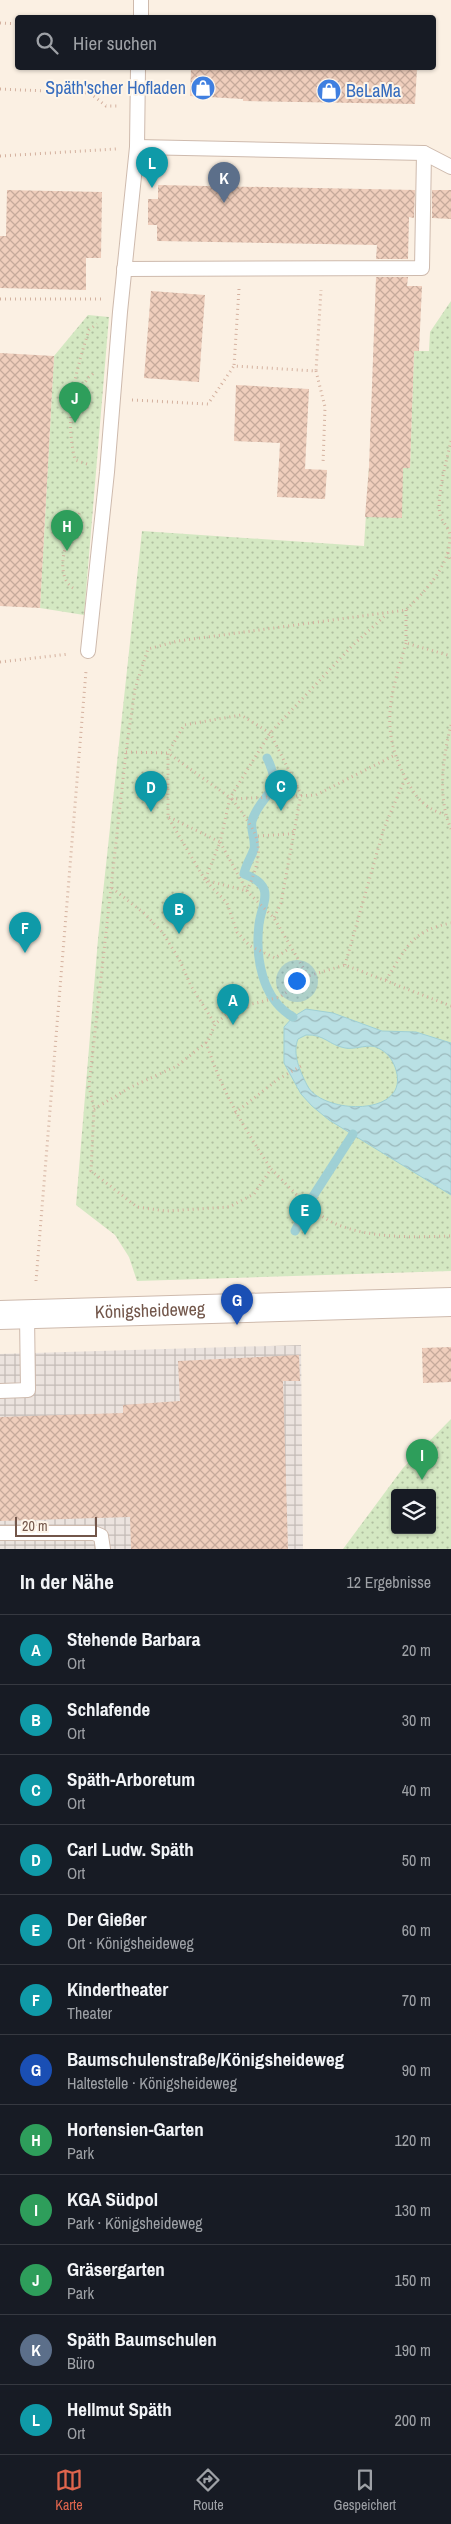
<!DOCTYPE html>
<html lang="de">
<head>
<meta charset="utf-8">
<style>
  :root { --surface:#171b24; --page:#20242c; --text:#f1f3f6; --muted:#9ea1a6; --line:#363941; --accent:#e0654d }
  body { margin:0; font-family:"Archivo Narrow",sans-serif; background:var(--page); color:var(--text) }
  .controls { position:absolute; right:15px; bottom:15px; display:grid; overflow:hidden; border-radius:5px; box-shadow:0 1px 4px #0004 }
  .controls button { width:45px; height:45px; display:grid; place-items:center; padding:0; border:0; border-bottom:1px solid var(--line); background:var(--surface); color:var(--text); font:25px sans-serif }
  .scale { position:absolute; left:15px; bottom:12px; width:82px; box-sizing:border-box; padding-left:5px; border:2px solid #72564a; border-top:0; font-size:14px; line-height:18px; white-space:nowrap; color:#72564a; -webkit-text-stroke:4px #fef5e9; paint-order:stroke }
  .you { position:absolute; left:296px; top:980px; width:18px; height:18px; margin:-12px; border:4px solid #fff; border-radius:50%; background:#1a73e8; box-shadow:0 0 0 8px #1a73e833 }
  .badge { display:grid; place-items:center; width:32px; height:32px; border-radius:50%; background:var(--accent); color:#fff; font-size:16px; font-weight:700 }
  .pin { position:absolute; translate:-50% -41px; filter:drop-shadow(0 1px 2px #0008) }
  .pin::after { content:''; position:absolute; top:26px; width:18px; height:15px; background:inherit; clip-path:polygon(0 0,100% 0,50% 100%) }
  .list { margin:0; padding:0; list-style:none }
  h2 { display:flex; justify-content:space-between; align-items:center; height:65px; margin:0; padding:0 20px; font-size:21px }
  h2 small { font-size:16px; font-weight:400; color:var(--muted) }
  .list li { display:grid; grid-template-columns:32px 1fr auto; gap:15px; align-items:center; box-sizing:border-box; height:70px; padding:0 20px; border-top:1px solid var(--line) }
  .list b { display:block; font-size:19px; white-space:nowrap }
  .list p { margin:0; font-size:16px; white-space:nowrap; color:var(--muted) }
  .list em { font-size:16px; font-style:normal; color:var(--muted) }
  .icon { flex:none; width:28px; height:28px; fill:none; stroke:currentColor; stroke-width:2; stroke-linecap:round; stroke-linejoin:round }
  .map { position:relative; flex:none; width:451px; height:1549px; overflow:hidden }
  .search { position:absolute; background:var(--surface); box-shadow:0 1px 4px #0004; left:15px; right:15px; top:15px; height:55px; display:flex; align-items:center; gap:12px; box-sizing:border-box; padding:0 18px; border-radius:5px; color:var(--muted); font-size:19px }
  .sheet { height:905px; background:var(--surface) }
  nav { display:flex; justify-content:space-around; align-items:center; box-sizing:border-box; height:70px; border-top:1px solid var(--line); background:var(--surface); font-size:14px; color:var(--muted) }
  nav a { display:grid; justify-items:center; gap:2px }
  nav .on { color:var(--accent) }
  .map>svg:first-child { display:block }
</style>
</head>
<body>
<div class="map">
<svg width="451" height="1549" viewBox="0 0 451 1549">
  <defs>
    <pattern id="industrial-grid" width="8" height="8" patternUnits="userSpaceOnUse" patternTransform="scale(1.25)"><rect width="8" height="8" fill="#ebe3de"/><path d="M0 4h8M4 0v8" fill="none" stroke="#c3bbb6"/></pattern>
    <pattern id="grass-dots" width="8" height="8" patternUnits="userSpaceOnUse" patternTransform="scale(1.25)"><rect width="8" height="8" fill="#d4e8c2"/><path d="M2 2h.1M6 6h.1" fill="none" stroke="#b0bfa0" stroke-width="1.8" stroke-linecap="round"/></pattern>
    <pattern id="water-waves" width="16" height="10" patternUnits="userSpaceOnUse" patternTransform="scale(1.25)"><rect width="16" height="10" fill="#b9e0e4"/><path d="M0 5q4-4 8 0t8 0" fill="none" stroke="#9bb8bb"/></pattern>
    <pattern id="building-cross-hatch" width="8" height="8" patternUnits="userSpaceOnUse" patternTransform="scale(1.25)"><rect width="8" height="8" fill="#efcebc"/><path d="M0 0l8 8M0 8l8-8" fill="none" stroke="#c6aa9b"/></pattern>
  </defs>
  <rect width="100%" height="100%" fill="#fbf0e3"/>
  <polygon fill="url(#industrial-grid)" points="301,1345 303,1549 0,1549 0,1354"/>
  <g fill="url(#grass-dots)" fill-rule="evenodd">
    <polygon points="451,301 451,1271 137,1281 129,1257 115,1235 76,1205 98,939 142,531 364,546 369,467 410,468 414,351 429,351 430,332"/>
    <polygon points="88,315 109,317 84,615 40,608 54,356"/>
    <path d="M451,1419v130h-108l60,-81zM395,1493h37v37h-37z"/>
  </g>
  <path fill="url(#water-waves)" stroke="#9fd0d5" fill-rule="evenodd" d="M306,1009l27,4 49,18 34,1 35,11v152l-122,-75 -17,-14 -11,-12 -17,-31v-36l9,-10zM306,1035c18,-1 23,10 39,13 10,2 25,-5 33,0 9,4 14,11 17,19 19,51 -74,48 -88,18 -7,-14 -15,-31 -9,-46z"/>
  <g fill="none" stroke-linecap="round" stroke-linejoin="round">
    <g stroke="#9fd0d5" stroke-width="9">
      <path d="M267,758c18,36 -6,34 -15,63 -2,9 4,19 2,28 -3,9 -8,15 -10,25 33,12 18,28 15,50 -4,34 3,75 34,93"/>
      <polyline points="295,1231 310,1201 353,1134"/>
    </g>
  </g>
  <g fill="url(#building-cross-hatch)">
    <polygon points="191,68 417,68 415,104 243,101 243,99 190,96"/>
    <polygon points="158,185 415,190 414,218 409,217 408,259 376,259 377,245 157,241 157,225 148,225 148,199 158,199"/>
    <polygon points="7,190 102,192 101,258 86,258 86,290 0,288 0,236 6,236"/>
    <polygon points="432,190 451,190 451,219 432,218"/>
    <polygon points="376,277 408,277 407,286 422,286 419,351 414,351 410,468 403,468 402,518 365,517 369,467"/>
    <polygon points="151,291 205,295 199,382 144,378"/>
    <polygon points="0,353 54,356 40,608 0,606"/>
    <polygon points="236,385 309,389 305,469 327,470 325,499 277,497 280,443 234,441"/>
    <polygon points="451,1347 451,1382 423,1383 422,1348"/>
    <polygon points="299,1355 300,1381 283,1381 288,1549 131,1549 130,1517 0,1521 0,1417 123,1413 123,1405 180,1401 178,1361"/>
  </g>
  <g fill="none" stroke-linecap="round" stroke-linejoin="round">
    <defs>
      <g id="service">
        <polyline points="141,18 141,0"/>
        <polyline points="137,147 424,153 451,167"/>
        <polyline points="124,269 422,268 424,153"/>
        <polyline points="88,651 107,472 120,312 137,147 138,68"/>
        <polyline points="0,1391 28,1390 27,1315"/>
        <polyline points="0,1533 94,1533 101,1536 103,1549"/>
      </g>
      <g id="tertiary">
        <path id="s1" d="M0,1315l451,-13"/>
      </g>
    </defs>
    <use href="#service" stroke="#cebaad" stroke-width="16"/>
    <use href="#tertiary" stroke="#cebaad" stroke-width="30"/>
    <g stroke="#d4b19f" stroke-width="3" stroke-dasharray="1 4" stroke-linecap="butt">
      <polyline points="0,23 18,24"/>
      <polyline points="0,89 90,93 106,106 118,106"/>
      <polyline points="0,156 116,149"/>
      <polyline points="239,289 234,366 316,371 321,290"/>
      <polyline points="0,299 101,299"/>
      <polyline points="316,371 325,407 323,464"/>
      <polyline points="132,400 208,404 234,366"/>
      <polyline points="71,402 89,377 95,372"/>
      <path d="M451,441c-4,18 -15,57 -11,73 1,7 9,13 10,21 1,30 -24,55 -44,75l-228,31 -30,8 -13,40 -9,63 -37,334 5,23 -3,62 46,36 29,4 63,-4 25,-13 17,-25c19,18 41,45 65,55 36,15 77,13 115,12"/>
      <path d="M87,464l-12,-4c-11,-45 0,-87 14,-130l8,-6"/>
      <polyline points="448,553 451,562"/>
      <path d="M73,588c-22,-15 -3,-58 7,-76"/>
      <polyline points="406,610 406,643 451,656"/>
      <path d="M406,643c-15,52 -27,84 -1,134 11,21 18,30 40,38"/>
      <polyline points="0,662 69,654"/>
      <path d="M451,725c-8,32 -14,72 0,104"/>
      <polyline points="126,752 168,753 232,799 316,795 395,755"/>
      <path d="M232,799c28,38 35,46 15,92l-42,-11 -37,-63v-64l16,-28 57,-10 29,18 31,61 -20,109 -7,15"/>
      <polyline points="169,817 220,842 205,880 227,903 237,932 250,946 275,958 290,948"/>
      <polyline points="258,836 289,834 296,830"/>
      <polyline points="112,888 145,914 163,933 180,961 191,986 215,1024"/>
      <polyline points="345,965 384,828 405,779"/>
      <polyline points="308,976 274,918 247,891 220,842 230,798 270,733 353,645 387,614"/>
      <path d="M386,980c21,-33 25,-49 65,-57"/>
      <path d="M206,1042c16,50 37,84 65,127"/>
      <polyline points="94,1109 131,1087 177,1066 208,1041 215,1024 226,1015 240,1007 280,997 308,976 345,965 451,1006"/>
      <polyline points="235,1113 277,1080 301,1066"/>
      <polyline points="36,1281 86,671"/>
    </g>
    <use href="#service" stroke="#fff" stroke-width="14"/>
    <use href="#tertiary" stroke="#fff" stroke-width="28"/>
  </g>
  <defs>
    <symbol id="shop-disc" viewBox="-11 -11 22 22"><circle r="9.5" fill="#3f7fe0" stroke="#fef5e9"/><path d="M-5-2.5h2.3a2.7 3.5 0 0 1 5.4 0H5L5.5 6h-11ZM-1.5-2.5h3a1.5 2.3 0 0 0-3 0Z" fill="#fff"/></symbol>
  </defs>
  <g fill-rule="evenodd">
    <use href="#shop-disc" x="189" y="74" width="28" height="28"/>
    <use href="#shop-disc" x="315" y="77" width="28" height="28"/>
  </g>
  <g text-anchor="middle" stroke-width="4" stroke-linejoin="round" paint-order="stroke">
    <g font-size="18" fill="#366cbe" stroke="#fef5e9" text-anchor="end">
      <text x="186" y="94">Späth'scher Hofladen</text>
      <text x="346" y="97" text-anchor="start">BeLaMa</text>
    </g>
    <g font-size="18" fill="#72564a" stroke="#fef5e9">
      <text dy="6" stroke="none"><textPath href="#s1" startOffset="150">Königsheideweg</textPath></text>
    </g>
  </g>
</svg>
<div class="controls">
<button><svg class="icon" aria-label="layers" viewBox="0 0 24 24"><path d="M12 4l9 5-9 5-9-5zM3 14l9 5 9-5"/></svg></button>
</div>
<div class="scale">20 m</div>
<div class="you"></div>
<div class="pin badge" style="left:233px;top:1025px;background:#0f9aa8">A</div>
<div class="pin badge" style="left:179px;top:934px;background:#0f9aa8">B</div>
<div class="pin badge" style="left:281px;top:811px;background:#0f9aa8">C</div>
<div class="pin badge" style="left:151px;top:812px;background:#0f9aa8">D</div>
<div class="pin badge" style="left:305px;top:1235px;background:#0f9aa8">E</div>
<div class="pin badge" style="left:25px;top:953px;background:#0f9aa8">F</div>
<div class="pin badge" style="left:237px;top:1325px;background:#1a4fb4">G</div>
<div class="pin badge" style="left:67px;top:551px;background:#2e9e5b">H</div>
<div class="pin badge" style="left:422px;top:1480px;background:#2e9e5b">I</div>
<div class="pin badge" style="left:75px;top:423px;background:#2e9e5b">J</div>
<div class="pin badge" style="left:224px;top:203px;background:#5c6f8a">K</div>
<div class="pin badge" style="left:152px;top:188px;background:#0f9aa8">L</div>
<div class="search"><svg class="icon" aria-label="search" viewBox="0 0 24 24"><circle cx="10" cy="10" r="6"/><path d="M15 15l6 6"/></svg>Hier suchen</div>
</div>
<section class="sheet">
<h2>In der Nähe<small>12 Ergebnisse</small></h2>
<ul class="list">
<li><span class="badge" style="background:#0f9aa8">A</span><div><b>Stehende Barbara</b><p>Ort</p></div><em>20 m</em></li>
<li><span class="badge" style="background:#0f9aa8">B</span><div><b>Schlafende</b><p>Ort</p></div><em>30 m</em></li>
<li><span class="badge" style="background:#0f9aa8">C</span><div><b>Späth-Arboretum</b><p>Ort</p></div><em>40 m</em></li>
<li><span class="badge" style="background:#0f9aa8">D</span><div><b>Carl Ludw. Späth</b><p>Ort</p></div><em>50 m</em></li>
<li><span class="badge" style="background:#0f9aa8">E</span><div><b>Der Gießer</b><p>Ort · Königsheideweg</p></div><em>60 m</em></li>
<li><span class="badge" style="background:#0f9aa8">F</span><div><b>Kindertheater</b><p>Theater</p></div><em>70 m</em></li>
<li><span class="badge" style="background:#1a4fb4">G</span><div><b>Baumschulenstraße/Königsheideweg</b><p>Haltestelle · Königsheideweg</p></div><em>90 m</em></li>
<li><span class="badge" style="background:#2e9e5b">H</span><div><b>Hortensien-Garten</b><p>Park</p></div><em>120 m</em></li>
<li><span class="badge" style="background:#2e9e5b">I</span><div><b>KGA Südpol</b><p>Park · Königsheideweg</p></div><em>130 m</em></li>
<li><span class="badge" style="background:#2e9e5b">J</span><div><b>Gräsergarten</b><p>Park</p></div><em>150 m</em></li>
<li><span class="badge" style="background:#5c6f8a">K</span><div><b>Späth Baumschulen</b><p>Büro</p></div><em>190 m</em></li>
<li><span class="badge" style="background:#0f9aa8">L</span><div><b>Hellmut Späth</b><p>Ort</p></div><em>200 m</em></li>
</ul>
</section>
<nav>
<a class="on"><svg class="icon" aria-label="map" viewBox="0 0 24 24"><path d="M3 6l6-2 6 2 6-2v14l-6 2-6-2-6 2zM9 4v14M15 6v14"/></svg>Karte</a>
<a><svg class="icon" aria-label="directions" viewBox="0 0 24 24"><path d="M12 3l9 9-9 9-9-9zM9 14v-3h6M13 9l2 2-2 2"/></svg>Route</a>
<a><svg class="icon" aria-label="saved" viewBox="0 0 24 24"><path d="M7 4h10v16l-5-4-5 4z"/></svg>Gespeichert</a>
</nav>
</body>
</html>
